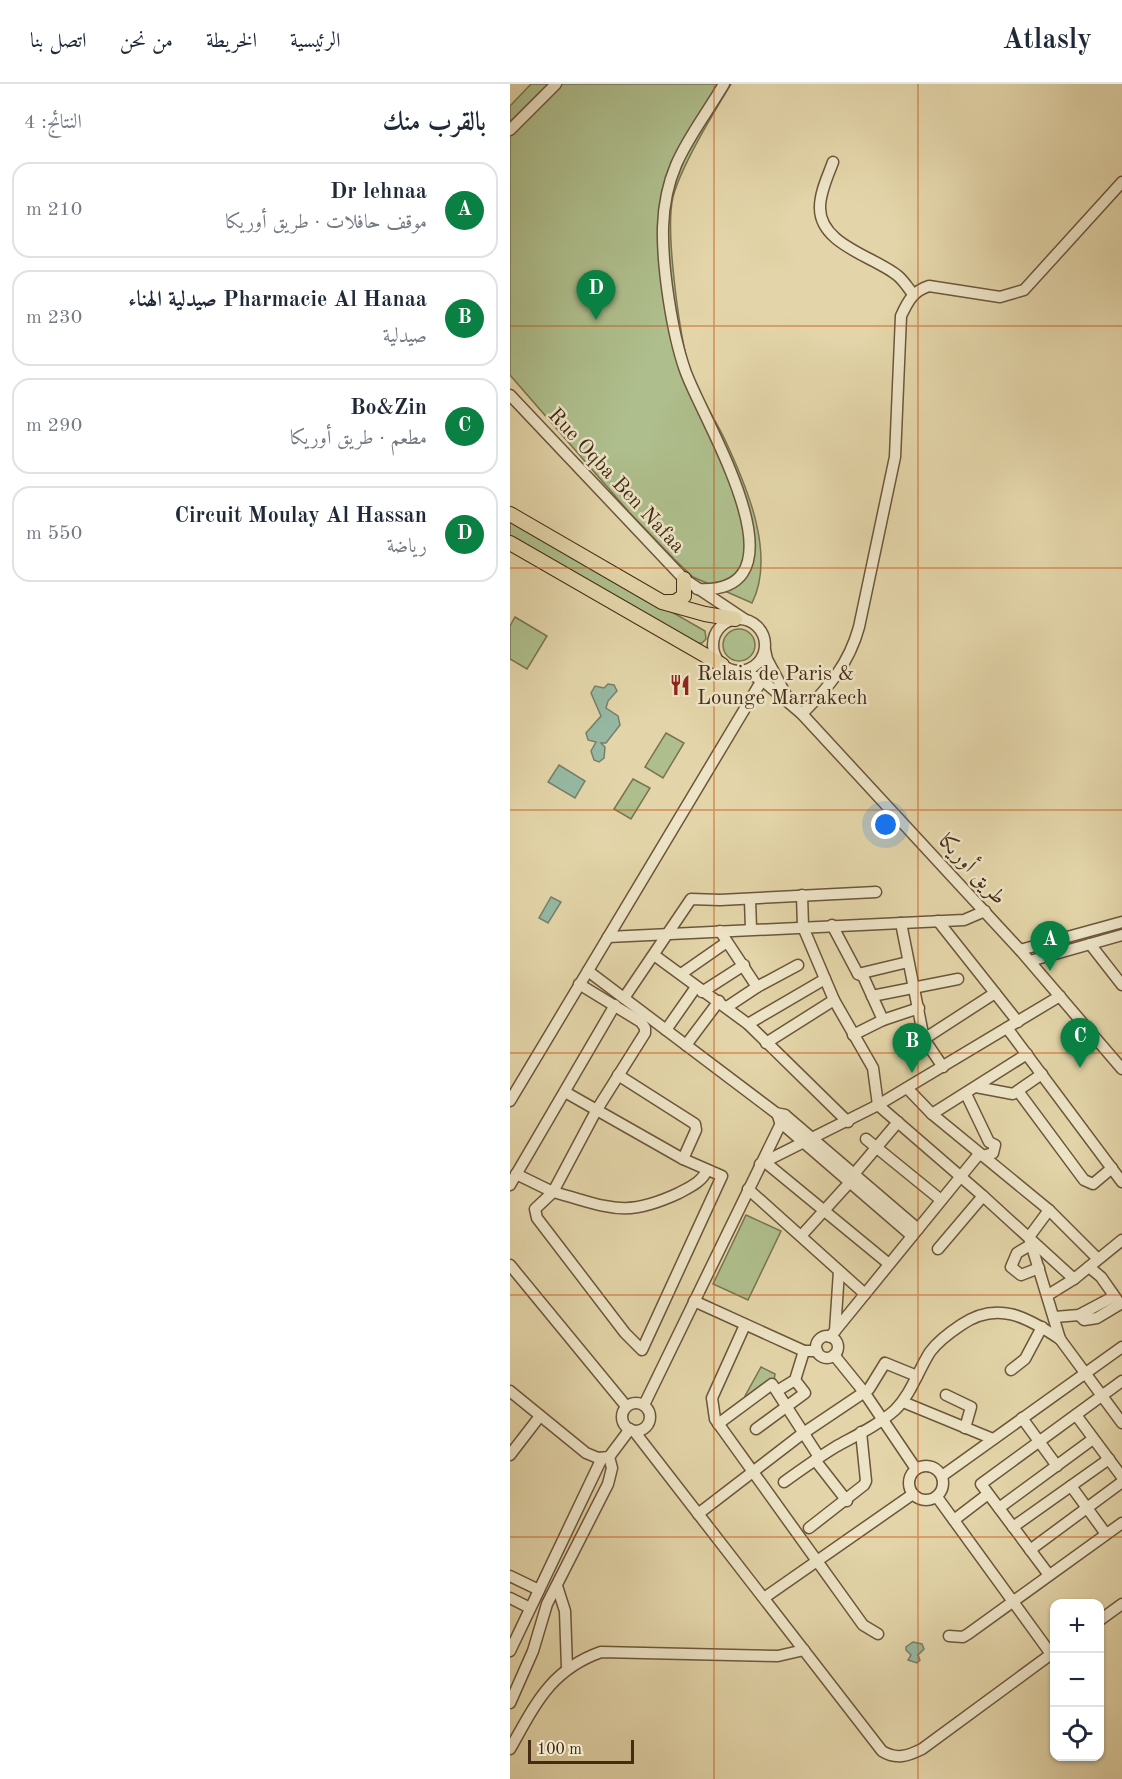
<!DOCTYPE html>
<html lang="ar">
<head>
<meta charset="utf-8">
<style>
  :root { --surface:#fff; --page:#f2f2f3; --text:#1f2937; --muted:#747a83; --line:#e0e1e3; --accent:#0b8043 }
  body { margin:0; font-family:"Old Standard TT",Amiri,serif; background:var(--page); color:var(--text); direction:rtl }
  .controls { position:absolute; right:18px; bottom:18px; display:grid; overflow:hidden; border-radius:12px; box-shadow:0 2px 4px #0004 }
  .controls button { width:54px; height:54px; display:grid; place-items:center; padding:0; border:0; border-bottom:2px solid var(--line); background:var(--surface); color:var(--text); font:30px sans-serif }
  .scale { position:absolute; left:18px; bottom:15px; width:106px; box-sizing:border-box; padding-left:6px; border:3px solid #452b15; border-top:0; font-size:16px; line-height:21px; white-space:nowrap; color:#452b15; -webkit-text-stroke:4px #ede4c7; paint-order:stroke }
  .you { position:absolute; left:376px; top:741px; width:21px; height:21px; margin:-15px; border:4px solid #fff; border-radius:50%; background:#1a73e8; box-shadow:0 0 0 9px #1a73e833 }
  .badge { display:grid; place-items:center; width:39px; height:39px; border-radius:50%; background:var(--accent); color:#fff; font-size:20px; font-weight:700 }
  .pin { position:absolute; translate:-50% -50px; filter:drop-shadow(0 2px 3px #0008) }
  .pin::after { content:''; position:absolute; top:32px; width:21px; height:18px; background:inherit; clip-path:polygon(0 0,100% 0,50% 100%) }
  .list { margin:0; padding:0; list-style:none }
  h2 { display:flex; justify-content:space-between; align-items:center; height:78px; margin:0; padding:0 24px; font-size:26px }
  h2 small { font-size:20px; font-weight:400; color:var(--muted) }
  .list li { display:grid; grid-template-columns:39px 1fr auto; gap:18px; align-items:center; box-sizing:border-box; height:96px; margin:0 12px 12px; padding:0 12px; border:2px solid var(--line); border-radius:18px }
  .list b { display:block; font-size:22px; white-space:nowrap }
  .list p { margin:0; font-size:20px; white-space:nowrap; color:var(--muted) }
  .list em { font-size:20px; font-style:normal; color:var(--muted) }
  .icon { flex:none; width:33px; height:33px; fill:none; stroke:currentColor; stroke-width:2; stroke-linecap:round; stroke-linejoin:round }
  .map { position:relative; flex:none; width:612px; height:1695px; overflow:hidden; direction:ltr }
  header { display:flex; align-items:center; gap:36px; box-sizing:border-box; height:84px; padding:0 30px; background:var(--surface); border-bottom:2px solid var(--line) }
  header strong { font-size:28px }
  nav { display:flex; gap:33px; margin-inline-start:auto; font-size:21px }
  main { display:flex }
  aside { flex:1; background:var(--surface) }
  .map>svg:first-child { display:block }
</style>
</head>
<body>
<header>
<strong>Atlasly</strong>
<nav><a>الرئيسية</a><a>الخريطة</a><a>من نحن</a><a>اتصل بنا</a></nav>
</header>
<main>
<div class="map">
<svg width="612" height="1695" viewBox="0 0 612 1695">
  <rect width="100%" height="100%" fill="#e3d5a9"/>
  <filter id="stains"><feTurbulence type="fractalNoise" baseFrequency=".00333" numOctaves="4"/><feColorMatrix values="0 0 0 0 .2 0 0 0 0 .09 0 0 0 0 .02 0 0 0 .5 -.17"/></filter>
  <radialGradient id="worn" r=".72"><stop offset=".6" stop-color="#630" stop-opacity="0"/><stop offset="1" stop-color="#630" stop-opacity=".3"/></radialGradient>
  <g fill="#aebe8c" stroke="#7a7450" stroke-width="1.5">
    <path d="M21,0h200c-17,28 -50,82 -58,113 -8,33 6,132 15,167 7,27 26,52 38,78 21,45 50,113 26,161l-59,-26 -19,-18 -45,-47 -119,-137v-269z"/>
    <polygon points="0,435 195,547 196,555 192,559 187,559 0,454"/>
    <polygon points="5,533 37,552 17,585 0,575 0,542"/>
    <circle cx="229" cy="561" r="16"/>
    <polygon points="156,649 174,659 153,694 135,683"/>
    <polygon points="123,695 140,704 121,735 104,725"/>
    <polygon points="236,1131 271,1147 238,1216 203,1200"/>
    <polygon points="251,1283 265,1290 264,1297 239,1317 235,1312"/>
  </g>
  <g fill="#96b9a3" stroke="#76806a" stroke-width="1.5">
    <polygon points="98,600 104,601 107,607 98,617 96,624 108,632 110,641 96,659 91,659 95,663 94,674 89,678 84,676 81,667 86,658 78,656 76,649 91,632 81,609 85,602 94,604"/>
    <polygon points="49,681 75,697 65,714 38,698"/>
    <polygon points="41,813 51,818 38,839 29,834"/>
    <polygon points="403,1558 412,1560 414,1565 408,1571 410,1576 407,1579 398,1576 401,1571 396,1566 396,1563"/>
  </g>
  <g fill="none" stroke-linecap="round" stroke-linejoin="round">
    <defs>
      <g id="minor">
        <polyline points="0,46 46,0"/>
        <path d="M323,78c-5,14 -13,30 -13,45 -1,38 56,50 78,69 6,5 10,12 15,18"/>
        <polyline points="0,311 174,495 234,535"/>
        <path d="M187,505c118,7 3,-173 -12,-219 -13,-37 -23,-103 -22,-143 2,-64 30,-91 61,-143"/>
        <circle cx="229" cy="561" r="26"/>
        <polyline points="255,566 257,575 276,611"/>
        <polyline points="233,587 252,596 292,630 510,866 612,985"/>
        <path d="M292,630c26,-26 47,-50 57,-87l36,-170 6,-141c7,-15 12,-25 28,-30l71,11 24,-7 98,-108"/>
        <polyline points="292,811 293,843 324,916 363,984 368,1021 473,1112 564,1195"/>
        <polyline points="240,815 241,845"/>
        <polyline points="428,837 508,938"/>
        <polyline points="391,839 414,955 433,983"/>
        <polyline points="322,841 348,890 353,892 373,936"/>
        <polyline points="210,847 247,903 217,923"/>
        <polyline points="98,853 454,836 475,827"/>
        <polyline points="580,860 612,901"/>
        <polyline points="510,866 612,838"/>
        <polyline points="144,871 238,940 338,1038"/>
        <polyline points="520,877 612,851"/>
        <polyline points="78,887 266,1029 275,1031 408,1145"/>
        <polyline points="171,890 217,858"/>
        <polyline points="348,890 398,878"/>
        <polyline points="247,903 288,881"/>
        <polyline points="192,908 234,881"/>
        <polyline points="362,912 448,895"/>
        <polyline points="114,914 181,815 210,816 366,808"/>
        <polyline points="238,940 315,895"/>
        <polyline points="497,944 612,1098"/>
        <polyline points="156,946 186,903"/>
        <polyline points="343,951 373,936 409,924"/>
        <polyline points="414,955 485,909"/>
        <polyline points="256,959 324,916"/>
        <polyline points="176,961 209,917"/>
        <polyline points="108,991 185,1040 186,1046 173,1075"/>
        <polyline points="466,1003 503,1010 532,990"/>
        <polyline points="397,1004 422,1030 539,1126 588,1175"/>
        <polyline points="508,1007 574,1096 583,1100 602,1084"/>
        <path d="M55,1008l118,67 39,17 -80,174 -17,-17 -88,-115 -2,-9 18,-17c57,15 70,27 126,1 11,-6 23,-11 28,-23"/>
        <polyline points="456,1010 479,1058 485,1061 483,1069 473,1072"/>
        <polyline points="0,1017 252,596"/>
        <polyline points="422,1030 517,970"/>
        <polyline points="268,1032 270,1038 402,1152"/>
        <polyline points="356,1055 431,1116"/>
        <polyline points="255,1078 379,1180"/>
        <polyline points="250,1080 368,1021 550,912"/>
        <polyline points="6,1090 43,1108 86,1027 135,949 135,944 131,938 69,900"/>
        <polyline points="344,1090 388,1038"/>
        <polyline points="0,1101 105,921"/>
        <polyline points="238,1105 355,1210"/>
        <polyline points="539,1126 519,1153 550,1255 612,1339"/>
        <polyline points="291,1152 340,1098"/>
        <polyline points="522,1160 507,1169 501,1183 511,1191 529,1184"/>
        <polyline points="428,1165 473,1112"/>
        <polyline points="0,1181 116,1322"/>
        <polyline points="579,1183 591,1193 610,1220 612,1219"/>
        <polyline points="538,1211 564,1195 612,1156"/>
        <polyline points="184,1217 294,1267 307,1267"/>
        <polyline points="569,1231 574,1236 587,1234 610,1220"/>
        <polyline points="545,1233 569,1231 603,1213 602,1210"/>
        <polyline points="235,1241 202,1314 205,1335 353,1541 368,1550"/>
        <polyline points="325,1247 329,1187"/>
        <circle cx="317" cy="1263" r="11"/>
        <polyline points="320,1253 469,1070"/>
        <polyline points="324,1271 354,1308 406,1385"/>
        <polyline points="501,1286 515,1275 532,1243"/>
        <polyline points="0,1307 76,1369 88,1374 99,1373 120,1345"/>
        <polyline points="267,1307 285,1296 294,1267"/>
        <polyline points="436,1311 461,1323 455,1344"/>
        <polyline points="393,1318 483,1355"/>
        <circle cx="126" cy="1333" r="14"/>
        <polyline points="134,1321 275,1031"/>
        <polyline points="566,1331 612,1393"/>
        <polyline points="512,1334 547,1382"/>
        <polyline points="208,1340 262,1300 309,1373"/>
        <polyline points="246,1345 295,1309 285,1296"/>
        <path d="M124,1347l248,320c14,9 26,5 40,-2l132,-97"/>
        <polyline points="0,1371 30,1332"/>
        <polyline points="305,1376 337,1417"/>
        <circle cx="416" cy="1399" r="17"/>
        <polyline points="432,1392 612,1263"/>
        <path d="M274,1398c18,-13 35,-25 53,-36 20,-11 41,-21 58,-36 16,-16 23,-39 35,-58 8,-11 19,-19 31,-27 36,-25 66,-8 99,14"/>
        <polyline points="561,1402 596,1450"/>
        <polyline points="427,1413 541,1570"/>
        <polyline points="489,1424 583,1355"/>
        <polyline points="188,1430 292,1350 359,1305 375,1279 407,1292"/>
        <polyline points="444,1436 478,1410"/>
        <polyline points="503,1443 599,1375"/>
        <polyline points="299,1444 354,1401 356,1397 351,1348"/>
        <polyline points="520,1466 612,1398"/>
        <polyline points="539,1491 471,1400 612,1297"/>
        <polyline points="0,1492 29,1506"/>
        <polyline points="47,1502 55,1527 57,1584"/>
        <polyline points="0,1514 20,1524"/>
        <polyline points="254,1514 403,1410"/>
        <polyline points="590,1536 612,1520"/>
        <polyline points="439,1552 453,1553 458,1550 612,1439"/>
        <polyline points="0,1567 92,1374"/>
        <polyline points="0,1619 23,1567 37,1520 98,1400 102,1384 99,1373"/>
        <path d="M0,1665c25,-44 40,-79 91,-97l177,4 26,-6"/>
      </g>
      <g id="major">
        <polyline points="0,430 152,518 195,530 225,535"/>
        <polyline points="0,459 212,581"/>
        <polyline points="156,518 165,518 174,512 174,495"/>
      </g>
    </defs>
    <use href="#minor" stroke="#6c563a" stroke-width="13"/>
    <use href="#major" stroke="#452b15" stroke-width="16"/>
    <use href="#minor" stroke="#ede4c7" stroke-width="10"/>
    <use href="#major" stroke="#e3d5a9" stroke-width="14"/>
  </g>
  <path fill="none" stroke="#c7500e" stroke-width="1.5" stroke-opacity="0.55" d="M204,0v1695M408,0v1695M0,242h612M0,484h612M0,726h612M0,969h612M0,1211h612M0,1453h612"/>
  <defs>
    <symbol id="restaurant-bare" viewBox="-9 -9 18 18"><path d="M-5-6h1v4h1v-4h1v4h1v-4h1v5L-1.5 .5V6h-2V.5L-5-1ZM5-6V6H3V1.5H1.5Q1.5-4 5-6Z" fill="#8f2418" stroke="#ede4c7" stroke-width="2.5" paint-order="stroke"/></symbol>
  </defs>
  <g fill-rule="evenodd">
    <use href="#restaurant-bare" x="155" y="586" width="30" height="30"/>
  </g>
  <g text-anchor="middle" stroke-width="5" stroke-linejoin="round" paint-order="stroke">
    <g font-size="21" fill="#452b15" stroke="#ede4c7">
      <text transform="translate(107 396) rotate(47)" y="7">Rue Oqba Ben Nafaa</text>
      <text transform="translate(463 785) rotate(47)" y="7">طريق أوريكا</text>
    </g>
    <g font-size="21" fill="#452b15" stroke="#ede4c7" text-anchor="start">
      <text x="187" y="596">Relais de Paris &amp;<tspan x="187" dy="24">Lounge Marrakech</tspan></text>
    </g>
  </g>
  <rect width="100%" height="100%" filter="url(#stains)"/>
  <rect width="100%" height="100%" fill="url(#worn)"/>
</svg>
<div class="controls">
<button>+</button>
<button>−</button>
<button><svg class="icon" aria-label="locate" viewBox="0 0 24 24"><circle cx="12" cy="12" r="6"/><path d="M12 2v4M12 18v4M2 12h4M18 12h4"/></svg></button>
</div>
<div class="scale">100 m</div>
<div class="you"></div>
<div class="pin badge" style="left:540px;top:887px">A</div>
<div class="pin badge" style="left:402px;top:989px">B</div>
<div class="pin badge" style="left:570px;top:984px">C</div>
<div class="pin badge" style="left:86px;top:236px">D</div>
</div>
<aside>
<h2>بالقرب منك<small>النتائج: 4</small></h2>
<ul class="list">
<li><span class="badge">A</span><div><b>Dr lehnaa</b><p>موقف حافلات · طريق أوريكا</p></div><em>210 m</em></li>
<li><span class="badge">B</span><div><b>Pharmacie Al Hanaa صيدلية الهناء</b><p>صيدلية</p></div><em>230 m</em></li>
<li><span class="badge">C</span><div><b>Bo&amp;Zin</b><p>مطعم · طريق أوريكا</p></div><em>290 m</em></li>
<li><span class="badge">D</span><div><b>Circuit Moulay Al Hassan</b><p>رياضة</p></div><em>550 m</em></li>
</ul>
</aside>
</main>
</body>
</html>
